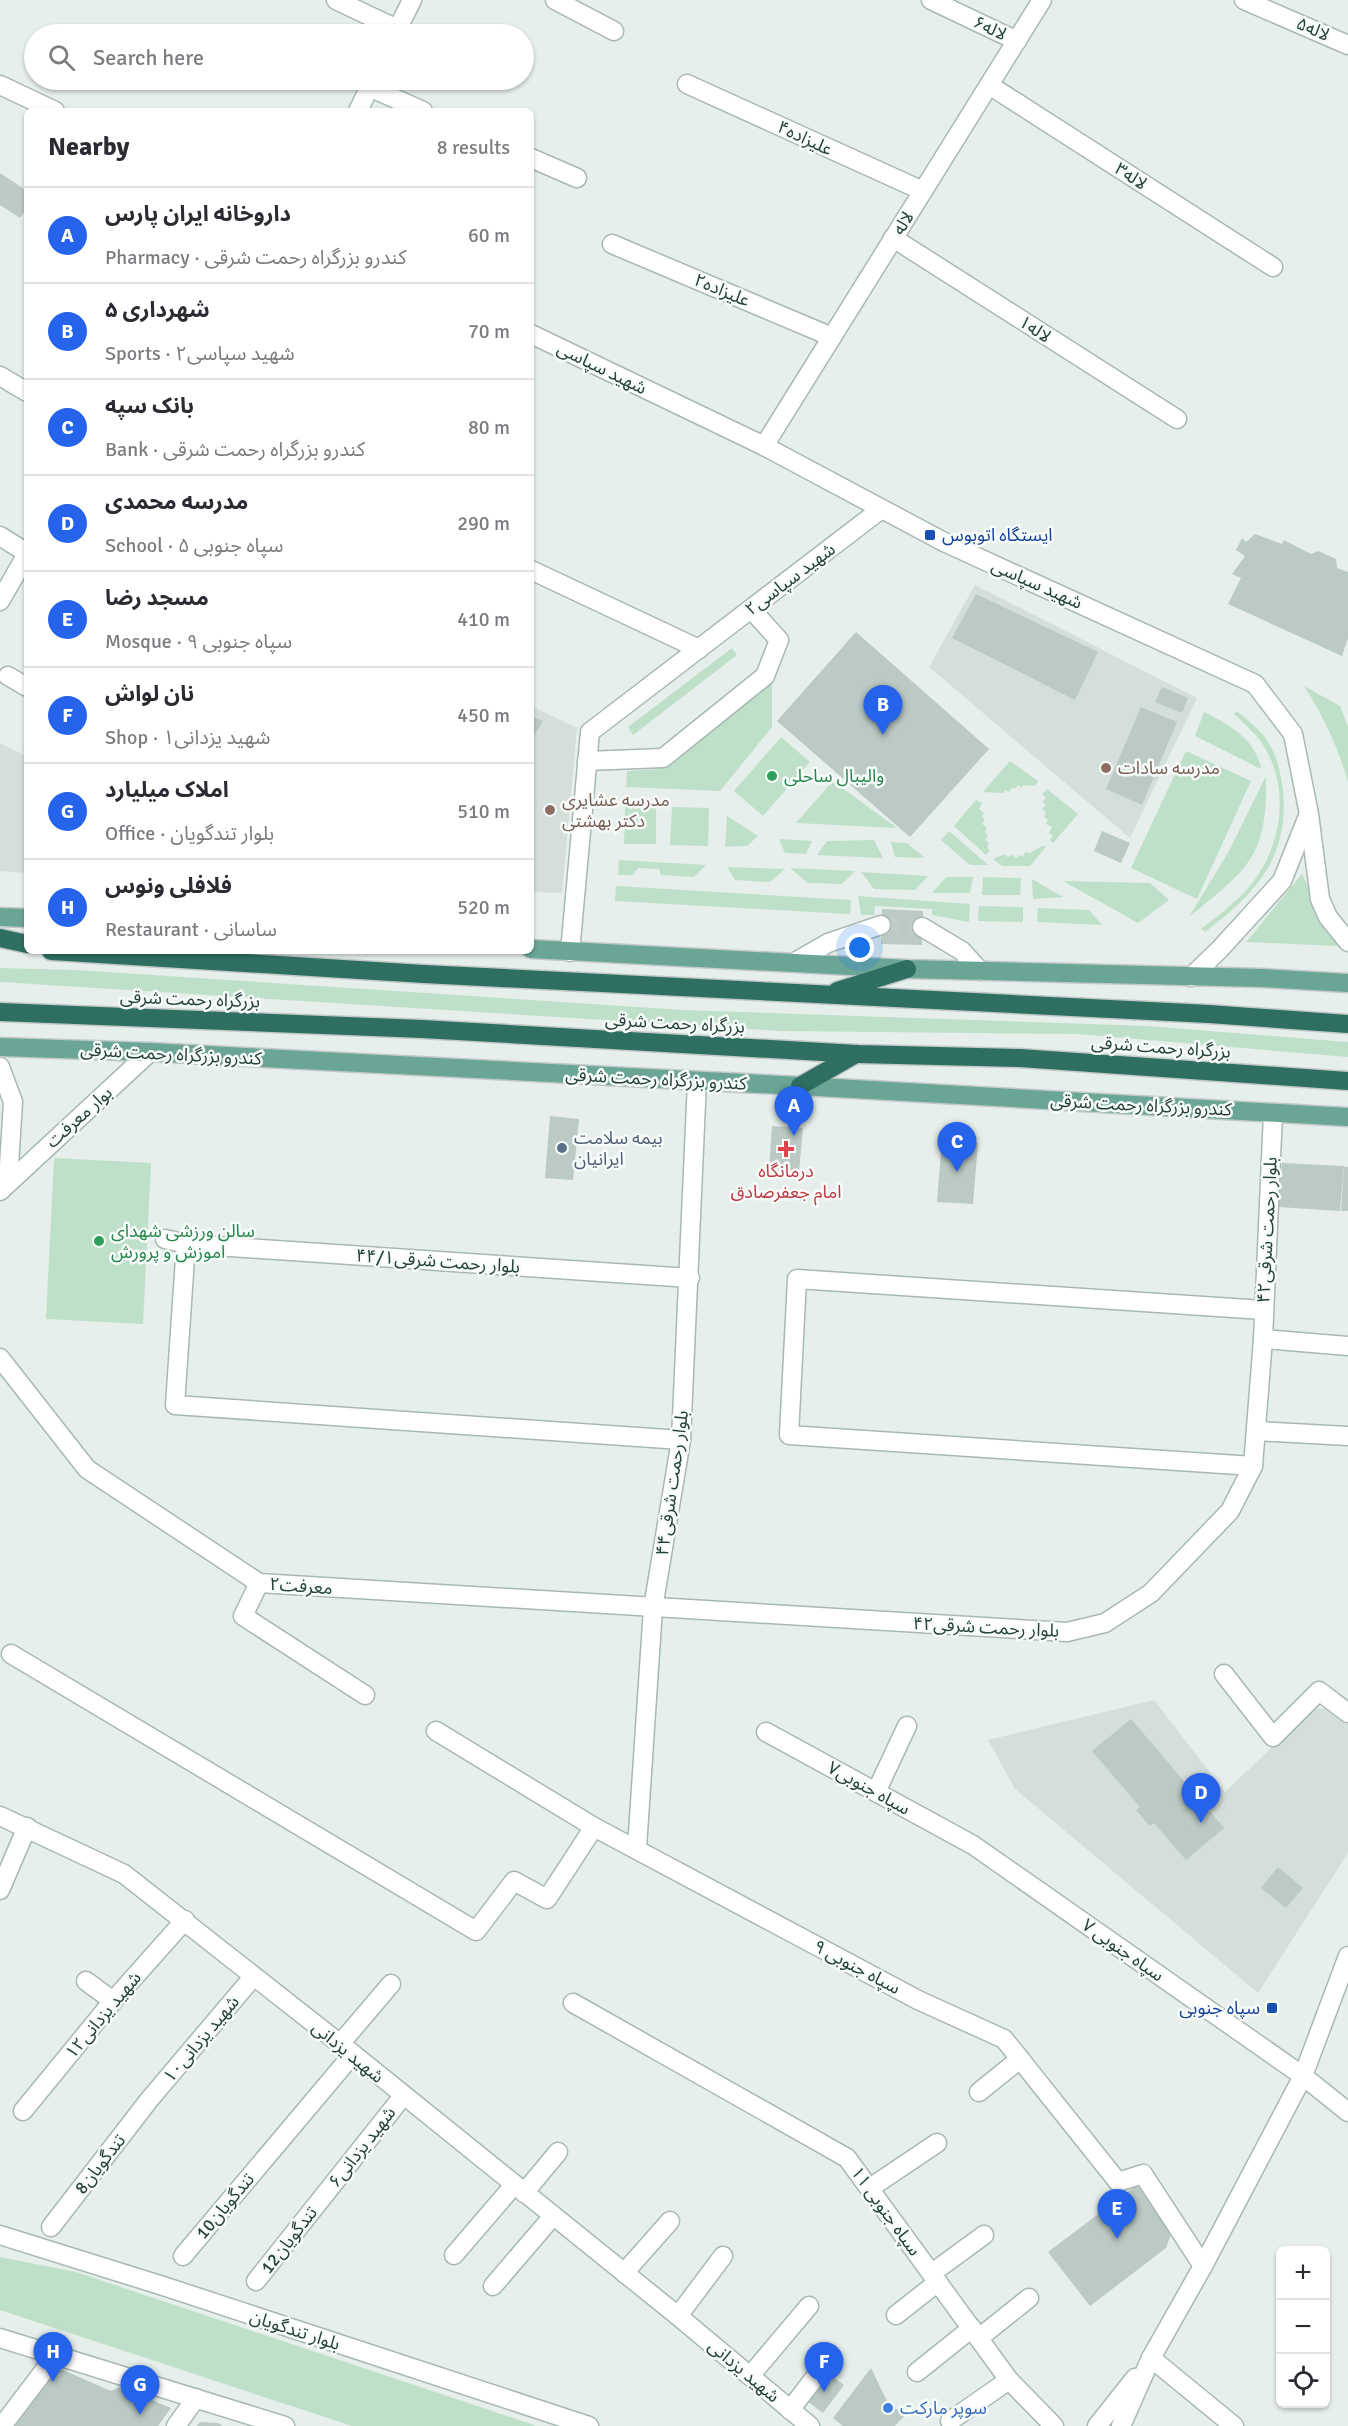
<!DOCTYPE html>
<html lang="en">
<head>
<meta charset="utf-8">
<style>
  :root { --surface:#fff; --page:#f7f7f7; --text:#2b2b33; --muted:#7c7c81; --line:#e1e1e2; --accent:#2563eb }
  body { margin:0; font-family:Signika,"Noto Sans Arabic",sans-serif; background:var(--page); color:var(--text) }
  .controls { position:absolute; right:18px; bottom:18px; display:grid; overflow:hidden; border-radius:9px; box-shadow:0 2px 4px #0004 }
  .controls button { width:54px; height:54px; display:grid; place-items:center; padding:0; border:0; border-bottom:2px solid var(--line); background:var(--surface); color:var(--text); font:30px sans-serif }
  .you { position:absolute; left:860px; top:948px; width:21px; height:21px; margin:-15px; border:4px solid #fff; border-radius:50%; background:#1a73e8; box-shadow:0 0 0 9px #1a73e833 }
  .badge { display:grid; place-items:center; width:39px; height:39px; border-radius:50%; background:var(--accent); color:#fff; font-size:20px; font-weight:700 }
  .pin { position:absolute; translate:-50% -50px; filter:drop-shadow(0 2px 3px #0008) }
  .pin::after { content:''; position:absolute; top:32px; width:21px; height:18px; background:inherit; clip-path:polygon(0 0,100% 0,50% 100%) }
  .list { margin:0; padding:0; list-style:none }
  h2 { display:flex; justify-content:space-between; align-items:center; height:78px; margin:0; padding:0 24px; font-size:26px }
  h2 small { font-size:20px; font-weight:400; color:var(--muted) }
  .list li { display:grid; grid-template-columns:39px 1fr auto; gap:18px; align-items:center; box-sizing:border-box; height:96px; padding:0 24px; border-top:2px solid var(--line) }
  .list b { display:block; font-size:22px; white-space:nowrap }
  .list p { margin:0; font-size:20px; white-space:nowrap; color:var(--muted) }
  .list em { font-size:20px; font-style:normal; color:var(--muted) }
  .icon { flex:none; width:33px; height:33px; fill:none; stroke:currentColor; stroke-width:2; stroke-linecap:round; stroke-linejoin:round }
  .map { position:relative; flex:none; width:1348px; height:2426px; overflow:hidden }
  .search { position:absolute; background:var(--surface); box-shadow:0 2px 4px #0004; left:24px; top:24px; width:510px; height:66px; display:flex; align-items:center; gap:15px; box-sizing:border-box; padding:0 21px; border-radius:33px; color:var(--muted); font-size:22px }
  .panel { position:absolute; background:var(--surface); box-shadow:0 2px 4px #0004; left:24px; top:108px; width:510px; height:846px; border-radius:9px }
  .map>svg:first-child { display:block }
</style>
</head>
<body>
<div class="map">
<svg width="1348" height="2426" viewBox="0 0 1348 2426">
  <rect width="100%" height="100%" fill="#e6efeb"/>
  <g fill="#d4dfda">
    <polygon points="975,585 1197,698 1130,838 929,667"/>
    <polygon points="531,706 577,728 562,893 531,892"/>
    <polygon points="0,743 27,757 27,873 0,871"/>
    <polygon points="1154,1700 1225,1792 1309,1712 1318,1708 1329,1709 1348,1724 1348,1853 1258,1993 1015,1789 988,1740"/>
  </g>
  <g fill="#bfe0c8">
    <polygon points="732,648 737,655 633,735 628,727"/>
    <polygon points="772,683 772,727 720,791 626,787 627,771 658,769"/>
    <path d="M1304,686l36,20 8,21v55c-10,-35 -24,-65 -44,-96z"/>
    <path d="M1237,711c9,8 20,16 27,25 12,16 17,36 19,56 6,66 -28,102 -78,140l-4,-3c20,-16 43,-32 57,-54 25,-38 30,-87 7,-127 -6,-12 -21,-24 -31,-34z"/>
    <path d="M1204,712c25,13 52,27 57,57l-66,-33z"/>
    <polygon points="781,737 810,762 763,816 734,791"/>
    <polygon points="1186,751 1251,781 1197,899 1131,868"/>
    <polygon points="1010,761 1038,781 1035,786 1023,785 1022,788 1018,785 1015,789 1012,788 1009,792 1005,790 1003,793 983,792"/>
    <path d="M1266,776c2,81 -18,93 -77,141l40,-66z"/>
    <polygon points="833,781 897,828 796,823"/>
    <polygon points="1047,789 1078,814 1053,843 1050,840 1053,835 1049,833 1052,827 1046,824 1048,820 1044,817 1046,812 1042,809 1046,805 1042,802 1046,798 1042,794"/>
    <polygon points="976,800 982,803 979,809 984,813 982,817 985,820 982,824 987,827 985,832 988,835 985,840 989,843 987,848 990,850 986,855 954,826"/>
    <polygon points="625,807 656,808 656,844 624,844"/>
    <polygon points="672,807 709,808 708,846 670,845"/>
    <polygon points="727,816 758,836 747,846 725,847"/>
    <polygon points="949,831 988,865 970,865 941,840"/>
    <polygon points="779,839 812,841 806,854 785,853"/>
    <polygon points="874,840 883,858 817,855 827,841"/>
    <polygon points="891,842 907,843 925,858 895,857"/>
    <polygon points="1042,846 1046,847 1030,866 1002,866 993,859 1005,854 1007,857 1013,855 1016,858 1020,855 1022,857 1026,852 1030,853"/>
    <polygon points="619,860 706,865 694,877 661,875 659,869 638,868 633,875 618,875"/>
    <polygon points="727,867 785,869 770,882 735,880"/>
    <polygon points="790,868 855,871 842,884 808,883"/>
    <polygon points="861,872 928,876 915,890 874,889"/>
    <polygon points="1302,874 1338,946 1246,942"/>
    <polygon points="946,877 973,877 970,893 932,893"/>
    <polygon points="983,877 1021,878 1020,895 982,895"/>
    <polygon points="1032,879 1063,897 1033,899"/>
    <polygon points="1063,881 1150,883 1169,900 1138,923"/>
    <polygon points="616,886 851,900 850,914 615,901"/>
    <polygon points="858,896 970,904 969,922 932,915 932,909 875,906 874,915 861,915"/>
    <polygon points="979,906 1023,907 1023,922 978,921"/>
    <polygon points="1038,908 1089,910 1102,925 1037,922"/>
    <polygon points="0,968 76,970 683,1010 1148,1026 1348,1042 1348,1057 1077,1034 780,1031 0,982"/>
    <polygon points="54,1158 151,1163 143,1324 46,1319"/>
    <polygon points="0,2257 76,2272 537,2426 352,2426 0,2310"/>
  </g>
  <g fill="#bbcac4">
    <polygon points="0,173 27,191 27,208 20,218 0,205"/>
    <polygon points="1255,534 1282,544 1284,540 1311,554 1318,551 1336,559 1337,568 1348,572 1348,638 1342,656 1228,604 1241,578 1232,574 1245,556 1236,550 1242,538 1246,542"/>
    <polygon points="976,594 1098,652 1075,700 952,638"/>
    <polygon points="856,632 989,749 910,837 777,721"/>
    <polygon points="1162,687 1188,698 1182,713 1155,702"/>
    <polygon points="1141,707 1177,722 1142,805 1106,789"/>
    <polygon points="531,716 543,721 531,741"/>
    <polygon points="1102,831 1130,843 1121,863 1094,851"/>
    <polygon points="882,909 923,911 922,945 881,944"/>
    <polygon points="550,1116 579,1119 573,1180 545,1178"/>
    <polygon points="772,1126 803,1128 799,1172 769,1170"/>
    <polygon points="942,1140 978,1143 973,1204 937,1202"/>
    <polygon points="1282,1163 1344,1166 1340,1211 1278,1207"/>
    <polygon points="1344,1167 1348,1167 1348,1211 1341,1211"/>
    <polygon points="1131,1719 1224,1828 1186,1860 1154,1823 1150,1826 1136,1810 1140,1807 1092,1751"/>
    <polygon points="1278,1867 1303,1888 1286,1908 1261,1888"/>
    <polygon points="1137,2185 1172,2231 1166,2248 1090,2306 1048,2252"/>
    <polygon points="58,2368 111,2391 120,2387 171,2408 158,2426 11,2426 50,2370"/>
    <polygon points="871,2368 887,2401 904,2416 895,2426 843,2426 833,2418"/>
    <polygon points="825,2371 844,2385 823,2413 803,2398"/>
    <polygon points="200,2422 218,2423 223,2426 197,2426"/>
  </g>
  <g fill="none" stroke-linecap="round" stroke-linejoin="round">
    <polyline stroke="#bfccc8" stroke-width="18" stroke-dasharray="18 9" stroke-linecap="butt" points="881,925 922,927"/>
    <defs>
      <g id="minor">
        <polyline points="336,0 397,29"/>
        <polyline points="555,0 614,31"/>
        <polyline points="931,0 1017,41"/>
        <polyline points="1244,0 1348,45"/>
        <polyline points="395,34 412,0"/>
        <polyline points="687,84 923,191"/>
        <polyline points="0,85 55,111"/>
        <polyline points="989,85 1273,267"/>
        <polyline points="369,87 423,111"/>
        <polyline points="358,111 373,80"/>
        <polyline points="531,158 577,178"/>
        <polyline points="893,238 1177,419"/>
        <polyline points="612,244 832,337"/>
        <polyline points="531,334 764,446 944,542 1255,684 1293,734 1309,814 1320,899 1328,917 1348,942"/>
        <polyline points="0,376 27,392"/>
        <polyline points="764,446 1042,0"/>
        <polyline points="0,536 27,553"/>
        <polyline points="531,570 699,649"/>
        <polyline points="0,601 27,554"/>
        <polyline points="8,676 27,687"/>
        <polyline points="587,761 663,758 765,676 779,640 751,609"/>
        <polyline points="922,927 962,951 980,971"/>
        <polyline points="570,952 590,732 880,510"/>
        <polyline points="795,962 828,943 881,925"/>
        <polyline points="1191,977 1220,949 1282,881 1308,816"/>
        <polyline points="0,1067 13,1102 8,1181"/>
        <polyline points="0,1191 150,1052"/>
        <polyline points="165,1239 186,1244 690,1278"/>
        <polyline points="186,1244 175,1405 681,1440"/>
        <polyline points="1263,1339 1348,1346"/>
        <polyline points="0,1358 87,1469 259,1583 1067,1632 1105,1623 1151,1593 1230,1511 1253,1466 1263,1339 1273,1113"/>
        <polyline points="1256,1431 1348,1436"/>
        <polyline points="1253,1466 789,1435 797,1279 1263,1310"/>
        <polyline points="259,1583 243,1616 365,1695"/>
        <polyline points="11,1654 476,1931 514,1881 547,1899 594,1827"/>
        <polyline points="1224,1674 1273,1737 1319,1691 1348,1713"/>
        <polyline points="436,1731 594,1827 918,2000 1004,2039 1118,2182 1143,2174 1203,2266"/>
        <polyline points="766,1732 973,1845 1303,2076 1348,2112"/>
        <polyline points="876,1792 907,1726"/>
        <polyline points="0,1816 124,1874 353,2054 678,2316 810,2426"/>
        <polyline points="637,1848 653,1608 681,1440 697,1081"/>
        <polyline points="0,1890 27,1827"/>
        <polyline points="86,1981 113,2001"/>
        <polyline points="573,2003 847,2158 1009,2380 1054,2426"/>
        <polyline points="340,2044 391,1984"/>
        <polyline points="979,2092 1020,2059"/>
        <polyline points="23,2111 113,2001 185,1920"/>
        <polyline points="870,2188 937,2143"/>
        <polyline points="524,2193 558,2152"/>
        <polyline points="51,2227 149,2100 253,1977"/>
        <polyline points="0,2235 160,2285 589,2426"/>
        <polyline points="454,2255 514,2185"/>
        <polyline points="183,2256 353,2054"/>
        <polyline points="624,2273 670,2221"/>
        <polyline points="932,2273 984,2235"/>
        <polyline points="256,2281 403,2096"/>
        <polyline points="493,2286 553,2216"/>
        <polyline points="896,2315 938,2282"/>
        <polyline points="678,2316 723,2256"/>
        <polyline points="0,2338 285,2426"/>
        <polyline points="979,2338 1029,2298"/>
        <polyline points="1151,2358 1234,2426"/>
        <polyline points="917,2372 972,2328"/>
        <polyline points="750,2376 809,2306"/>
        <polyline points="790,2410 826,2363"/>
        <polyline points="950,2421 1009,2380"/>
        <polyline points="2,2426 56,2355"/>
        <polyline points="176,2426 196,2398"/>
        <polyline points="1097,2426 1135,2378"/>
        <polyline points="1121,2426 1151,2358 1203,2266 1303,2076 1348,1956"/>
      </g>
      <g id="major">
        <polyline points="0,917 27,918"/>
        <polyline points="531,949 907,969 1262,978 1348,983"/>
        <polyline points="0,1047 150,1052 800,1086 1348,1117"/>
      </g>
      <g id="highway">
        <polyline points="0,938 27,944"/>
        <polyline points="51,951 424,974 1209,1014 1348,1024"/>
        <polyline points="837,991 907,969"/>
        <polyline points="0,1012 422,1029 857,1054 1020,1058 1348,1081"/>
        <polyline points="800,1086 856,1054"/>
      </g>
    </defs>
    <use href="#minor" stroke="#a8b8b2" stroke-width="21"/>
    <use href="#major" stroke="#c2cac8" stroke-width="21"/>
    <use href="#highway" stroke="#c2cac8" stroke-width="21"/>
    <use href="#minor" stroke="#fff" stroke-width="18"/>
    <use href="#major" stroke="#6aa596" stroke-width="18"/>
    <use href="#highway" stroke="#2f6f62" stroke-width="18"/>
  </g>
  <g fill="#1a4fb4" stroke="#f7fbf9" stroke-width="2">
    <rect x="924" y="529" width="12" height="12" rx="3"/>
    <rect x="1266" y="2002" width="12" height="12" rx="3"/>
  </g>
  <g fill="#8d6e63" stroke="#f7fbf9" stroke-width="2">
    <circle cx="1106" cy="768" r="6"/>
    <circle cx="550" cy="810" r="6"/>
  </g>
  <g fill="#2e9e5b" stroke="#f7fbf9" stroke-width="2">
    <circle cx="772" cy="776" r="6"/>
    <circle cx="99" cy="1241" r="6"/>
  </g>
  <circle fill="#5c6f8a" stroke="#f7fbf9" stroke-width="2" cx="562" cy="1148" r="6"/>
  <path fill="#e0444e" stroke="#f7fbf9" stroke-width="2" d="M783 1140h6v6h6v6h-6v6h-6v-6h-6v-6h6z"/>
  <circle fill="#3f7fe0" stroke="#f7fbf9" stroke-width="2" cx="888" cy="2408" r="6"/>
  <g text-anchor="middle" stroke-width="5" stroke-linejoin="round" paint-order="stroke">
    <g font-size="18" fill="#24423a" stroke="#f7fbf9">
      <text transform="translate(990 28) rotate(25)" y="6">۶لاله</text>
      <text transform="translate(1313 29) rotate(23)" y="6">لاله۵</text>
      <text transform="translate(805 138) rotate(25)" y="6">علیزاده۴</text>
      <text transform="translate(1131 176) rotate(33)" y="6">۳لاله</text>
      <text transform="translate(903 223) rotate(-58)" y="6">لاله</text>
      <text transform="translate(722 290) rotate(23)" y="6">علیزاده۲</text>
      <text transform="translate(1035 329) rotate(33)" y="6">۱لاله</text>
      <text transform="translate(602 368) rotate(26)" y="6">شهید سپاسی</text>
      <text transform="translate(790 579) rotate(-37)" y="6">شهید سپاسی۲</text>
      <text transform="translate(1037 584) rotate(24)" y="6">شهید سپاسی</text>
      <text transform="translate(190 999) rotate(2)" y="6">بزرگراه رحمت شرقی</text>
      <text transform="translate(675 1023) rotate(3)" y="6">بزرگراه رحمت شرقی</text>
      <text transform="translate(1161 1047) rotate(4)" y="6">بزرگراه رحمت شرقی</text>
      <text transform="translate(171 1054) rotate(3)" y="6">کندرو بزرگراه رحمت شرقی</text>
      <text transform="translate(656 1079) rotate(3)" y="6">کندرو بزرگراه رحمت شرقی</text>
      <text transform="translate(1141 1105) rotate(3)" y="6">کندرو بزرگراه رحمت شرقی</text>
      <text transform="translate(79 1117) rotate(-42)" y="6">بوار معرفت</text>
      <text transform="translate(1267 1230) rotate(-87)" y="6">بلوار رحمت شرقی۴۲</text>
      <text transform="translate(438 1261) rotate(4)" y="6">بلوار رحمت شرقی۴۴/۱</text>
      <text transform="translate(672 1483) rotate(-82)" y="6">۴۴بلوار رحمت شرقی</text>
      <text transform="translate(301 1586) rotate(4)" y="6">معرفت۲</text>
      <text transform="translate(986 1627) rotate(3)" y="6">بلوار رحمت شرقی۴۲</text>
      <text transform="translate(869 1788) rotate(29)" y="6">سپاه جنوبی۷</text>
      <text transform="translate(1123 1950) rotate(35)" y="6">۷ سپاه جنوبی</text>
      <text transform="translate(857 1967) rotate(28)" y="6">۹ سپاه جنوبی</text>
      <text transform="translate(103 2015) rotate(-50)" y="6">شهید یزدانی۱۲</text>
      <text transform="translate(201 2039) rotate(-50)" y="6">شهید یزدانی۱۰</text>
      <text transform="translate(348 2052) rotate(39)" y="6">شهید یزدانی</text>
      <text transform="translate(362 2147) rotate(-52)" y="6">شهید یزدانی۶</text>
      <text transform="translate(100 2164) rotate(-52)" y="6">8تندگویان</text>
      <text transform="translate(225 2206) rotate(-50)" y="6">10تندگویان</text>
      <text transform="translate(886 2211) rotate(54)" y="6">۱۱ سپاه جنوبی</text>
      <text transform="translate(289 2240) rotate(-52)" y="6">12تندگویان</text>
      <text transform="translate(295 2330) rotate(18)" y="6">بلوار تندگویان</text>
      <text transform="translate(744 2371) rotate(40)" y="6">شهید یزدانی</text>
    </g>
    <g font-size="18" fill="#164399" stroke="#f7fbf9" text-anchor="start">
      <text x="942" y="541">ایستگاه اتوبوس</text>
      <text x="1260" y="2014" text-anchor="end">سپاه جنوبی</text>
    </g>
    <g font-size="18" fill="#785e54" stroke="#f7fbf9" text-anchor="start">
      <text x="1118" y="774">مدرسه سادات</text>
      <text x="562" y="806">مدرسه عشایری<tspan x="562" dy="21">دکتر بهشتی</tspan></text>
    </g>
    <g font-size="18" fill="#27864d" stroke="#f7fbf9" text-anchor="start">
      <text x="784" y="782">والیبال ساحلی</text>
      <text x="111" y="1237">سالن ورزشی شهدای<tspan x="111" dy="21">اموزش و پرورش</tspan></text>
    </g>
    <g font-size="18" fill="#4e5e75" stroke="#f7fbf9" text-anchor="start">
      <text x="574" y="1144">بیمه سلامت<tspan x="574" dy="21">ایرانیان</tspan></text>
    </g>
    <g font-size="18" fill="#be3a42" stroke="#f7fbf9">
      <text x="786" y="1177">درمانگاه<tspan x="786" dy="21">امام جعفرصادق</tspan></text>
    </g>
    <g font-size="18" fill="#366cbe" stroke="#f7fbf9" text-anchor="start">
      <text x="900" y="2414">سوپر مارکت</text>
    </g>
  </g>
</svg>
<div class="controls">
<button>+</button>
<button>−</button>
<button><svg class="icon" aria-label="locate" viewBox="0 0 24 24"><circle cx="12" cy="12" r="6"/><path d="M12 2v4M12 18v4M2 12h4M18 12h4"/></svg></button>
</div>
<div class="you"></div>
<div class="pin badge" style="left:794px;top:1136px">A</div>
<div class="pin badge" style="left:883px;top:735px">B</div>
<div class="pin badge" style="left:957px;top:1172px">C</div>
<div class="pin badge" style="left:1201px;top:1823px">D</div>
<div class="pin badge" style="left:1117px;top:2239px">E</div>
<div class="pin badge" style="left:824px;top:2392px">F</div>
<div class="pin badge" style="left:140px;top:2415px">G</div>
<div class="pin badge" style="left:53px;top:2382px">H</div>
<div class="search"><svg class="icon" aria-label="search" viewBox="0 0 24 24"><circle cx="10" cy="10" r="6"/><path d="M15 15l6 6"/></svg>Search here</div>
<section class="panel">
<h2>Nearby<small>8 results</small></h2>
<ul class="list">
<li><span class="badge">A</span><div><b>داروخانه ایران پارس</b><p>Pharmacy · کندرو بزرگراه رحمت شرقی</p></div><em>60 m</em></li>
<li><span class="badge">B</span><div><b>شهرداری ۵</b><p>Sports · شهید سپاسی۲</p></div><em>70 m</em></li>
<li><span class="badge">C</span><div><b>بانک سپه</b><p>Bank · کندرو بزرگراه رحمت شرقی</p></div><em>80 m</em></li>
<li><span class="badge">D</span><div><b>مدرسه محمدی</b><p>School · ۵ سپاه جنوبی</p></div><em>290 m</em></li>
<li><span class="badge">E</span><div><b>مسجد رضا</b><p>Mosque · ۹ سپاه جنوبی</p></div><em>410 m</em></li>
<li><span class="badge">F</span><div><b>نان لواش</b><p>Shop · شهید یزدانی۱</p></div><em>450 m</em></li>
<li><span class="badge">G</span><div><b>املاک میلیارد</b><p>Office · بلوار تندگویان</p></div><em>510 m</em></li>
<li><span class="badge">H</span><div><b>فلافلی ونوس</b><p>Restaurant · ساسانی</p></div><em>520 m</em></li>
</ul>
</section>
</div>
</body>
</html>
